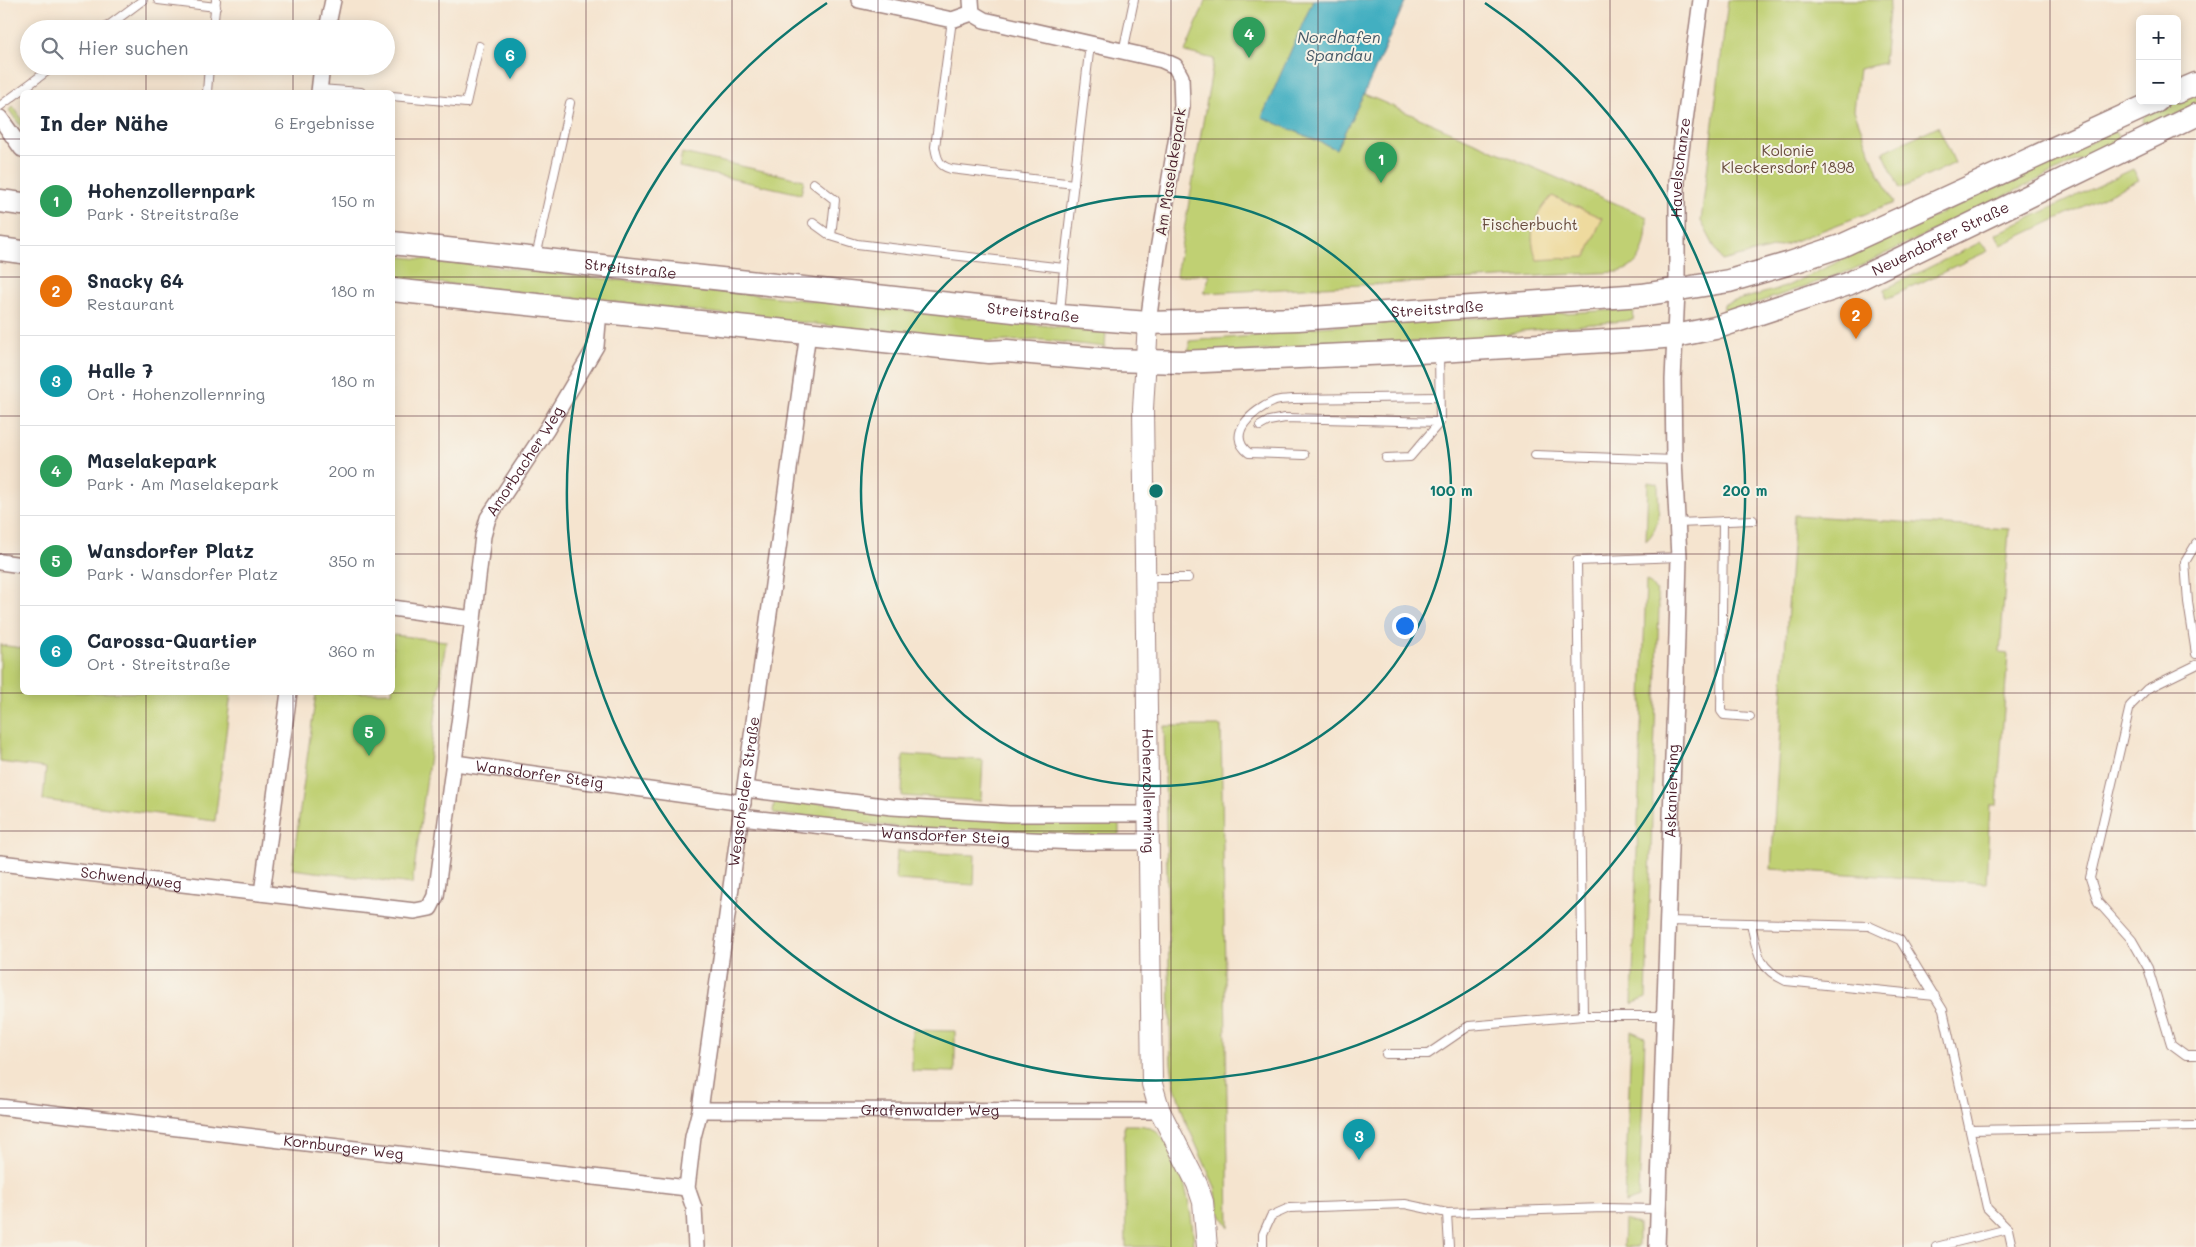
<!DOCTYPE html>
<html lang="de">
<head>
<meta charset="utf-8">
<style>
  :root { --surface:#fff; --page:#f6f6f7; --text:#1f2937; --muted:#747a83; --line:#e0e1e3; --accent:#c8321e }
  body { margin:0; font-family:Mali,sans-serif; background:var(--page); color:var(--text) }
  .controls { position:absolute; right:15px; top:15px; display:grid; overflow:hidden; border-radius:8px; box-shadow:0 2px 12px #0003 }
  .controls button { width:45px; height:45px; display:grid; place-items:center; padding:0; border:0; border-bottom:1px solid var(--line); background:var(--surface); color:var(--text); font:25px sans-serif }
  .you { position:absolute; left:1404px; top:625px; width:18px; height:18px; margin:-12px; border:4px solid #fff; border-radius:50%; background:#1a73e8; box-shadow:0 0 0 8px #1a73e833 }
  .badge { display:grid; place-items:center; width:32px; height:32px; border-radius:50%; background:var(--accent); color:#fff; font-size:16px; font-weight:700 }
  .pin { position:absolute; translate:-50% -41px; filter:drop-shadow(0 1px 2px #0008) }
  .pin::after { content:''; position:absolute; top:26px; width:18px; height:15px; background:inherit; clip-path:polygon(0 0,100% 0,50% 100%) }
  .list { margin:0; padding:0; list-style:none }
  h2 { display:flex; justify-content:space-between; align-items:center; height:65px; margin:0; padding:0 20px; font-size:21px }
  h2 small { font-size:16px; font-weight:400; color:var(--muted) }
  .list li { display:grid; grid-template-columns:32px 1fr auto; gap:15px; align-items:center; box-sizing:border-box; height:90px; padding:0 20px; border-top:1px solid var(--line) }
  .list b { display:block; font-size:19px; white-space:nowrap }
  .list p { margin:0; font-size:16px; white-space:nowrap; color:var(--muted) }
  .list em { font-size:16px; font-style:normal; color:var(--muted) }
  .icon { flex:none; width:28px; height:28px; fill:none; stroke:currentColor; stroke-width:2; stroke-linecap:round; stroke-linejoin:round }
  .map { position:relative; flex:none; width:2196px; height:1247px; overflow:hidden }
  .search { position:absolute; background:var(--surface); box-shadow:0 2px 12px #0003; left:20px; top:20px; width:375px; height:55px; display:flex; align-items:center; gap:12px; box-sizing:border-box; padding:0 18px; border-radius:28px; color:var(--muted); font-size:19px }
  .panel { position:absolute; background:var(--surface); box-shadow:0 2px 12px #0003; left:20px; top:90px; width:375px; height:605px; border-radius:8px }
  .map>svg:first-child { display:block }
</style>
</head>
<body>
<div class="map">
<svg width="2196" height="1247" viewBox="0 0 2196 1247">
  <rect width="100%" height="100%" fill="#f7f3e8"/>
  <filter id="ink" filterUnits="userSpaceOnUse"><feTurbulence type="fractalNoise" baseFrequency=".02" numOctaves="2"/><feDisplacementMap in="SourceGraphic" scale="10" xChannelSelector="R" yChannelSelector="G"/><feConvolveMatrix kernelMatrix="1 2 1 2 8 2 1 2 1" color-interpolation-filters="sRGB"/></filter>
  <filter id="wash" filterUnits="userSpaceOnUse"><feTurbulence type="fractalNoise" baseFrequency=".0096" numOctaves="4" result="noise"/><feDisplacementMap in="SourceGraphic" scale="20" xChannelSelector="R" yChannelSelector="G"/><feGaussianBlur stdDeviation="1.12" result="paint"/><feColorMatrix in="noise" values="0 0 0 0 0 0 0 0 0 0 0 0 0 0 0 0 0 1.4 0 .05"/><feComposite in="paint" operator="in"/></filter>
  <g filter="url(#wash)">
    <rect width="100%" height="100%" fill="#f5e4cf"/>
    <g fill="#c0d073" stroke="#85784f">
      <path d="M1206,0h107l-51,117 74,32 28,-55 283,123c0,24 -3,50 -29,55l-414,21 6,-19 -34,2 38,-217 -29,-7z"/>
      <polygon points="1728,0 1890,0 1884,63 1859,69 1854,110 1876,168 1894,203 1784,245 1722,261 1701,221"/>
      <polygon points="2196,92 2196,106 2146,127 2143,121 2144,116"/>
      <polygon points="13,106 22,119 22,128 9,110"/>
      <polygon points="1938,126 1955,163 1900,189 1883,152"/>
      <polygon points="2113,131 2116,133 2120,140 1852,270 1723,315 1724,304 1785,287"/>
      <polygon points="682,153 804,180 801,194 679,167"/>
      <polygon points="2133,169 2139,180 2001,245 1996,234"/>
      <polygon points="1981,242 1988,251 1886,299 1885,289"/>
      <polygon points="393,256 1106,332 1105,347 1042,340 980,342 393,278"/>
      <polygon points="1634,309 1633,320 1521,331 1502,337 1189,355 1189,341 1252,336 1300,328"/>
      <path d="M1648,482l10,2c0,21 5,41 -12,57z"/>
      <polygon points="1794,515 2009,529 2000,653 2008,654 1997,805 1990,805 1986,883 1771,869"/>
      <path d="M1646,580c9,7 13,15 13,28l-13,390 -14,6z"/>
      <polygon points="393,635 446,641 412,884 292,869 316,693 392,692"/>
      <polygon points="0,645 22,648 22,692 231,693 215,821 43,800 46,768 0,762"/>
      <polygon points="1164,726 1221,726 1229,1227 1219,1212 1215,1187 1186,1122 1175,1087 1171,1064"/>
      <polygon points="905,755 982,760 983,761 981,798 980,801 902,796 903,757"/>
      <polygon points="775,799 1023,821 1117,822 1119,824 1119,834 1116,836 965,834 775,814 773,811"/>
      <polygon points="897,851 975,855 974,885 897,880 895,878"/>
      <polygon points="912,1030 955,1031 955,1072 912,1071"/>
      <polygon points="1631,1031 1645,1037 1639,1198 1625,1203"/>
      <path d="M1124,1125c10,0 21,-1 30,5 28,18 39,86 40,117h-68z"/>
      <polygon points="1624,1220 1638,1224 1638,1247 1623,1247"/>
    </g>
    <path fill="#eeda9e" stroke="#9c7c64" d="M1552,196l50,22 -16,39 -49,3c-10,-27 -4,-43 15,-64z"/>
    <polygon fill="#43afc1" stroke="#466776" points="1313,0 1406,0 1364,94 1336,149 1262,117"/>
  </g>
  <g filter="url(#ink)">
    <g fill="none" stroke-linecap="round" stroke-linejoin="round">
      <defs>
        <g id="service">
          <polyline points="158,0 216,7"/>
          <path d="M952,20l-17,127c2,12 4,19 16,22l123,15"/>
          <polyline points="104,29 143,0"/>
          <polyline points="213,29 216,0"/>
          <polyline points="1123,52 1134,0"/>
          <polyline points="320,89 361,92"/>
          <polyline points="207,92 209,66"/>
          <polyline points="392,96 466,103 479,46"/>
          <polyline points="0,106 54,66"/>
          <polyline points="813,183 835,200 831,236"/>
          <polyline points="813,223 831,236 857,244 1064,268 1060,313"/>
          <polyline points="536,257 570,103"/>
          <polyline points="1064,268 1090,44"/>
          <polyline points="1260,426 1269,421 1285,418 1440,422"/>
          <path d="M1304,455l-55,-2c-25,-19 5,-43 24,-51 6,-3 13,-2 20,-3l146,-2"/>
          <polyline points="1535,455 1674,460"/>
          <polyline points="1386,458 1410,457 1440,422 1439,353"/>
          <polyline points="1723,521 1721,711 1724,715 1750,717"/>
          <polyline points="1678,523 1753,520"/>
          <polyline points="2196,544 2185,562 2188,602 2196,654"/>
          <polyline points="1147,578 1188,578"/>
          <polyline points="2196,665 2147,689 2130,706 2090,878 2098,902 2132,940 2148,968 2171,1044 2186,1055 2196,1055"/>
          <polyline points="1668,921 1869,926 1900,940 1943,1010 1987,1208 2008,1229"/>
          <path d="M1751,923c6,28 6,45 35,58l149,15"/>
          <polyline points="1665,1016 1583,1016 1577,561 1679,557"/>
          <polyline points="1386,1054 1428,1054 1469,1026 1583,1016"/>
          <polyline points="1970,1130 2196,1126"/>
          <polyline points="1447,1213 1449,1247"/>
          <polyline points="1263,1247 1263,1234 1271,1216 1289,1208 1405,1204 1447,1213 1604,1208 1658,1209"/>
          <polyline points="1936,1247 2008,1229 2012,1247"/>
        </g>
        <g id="minor">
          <polyline points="859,0 952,20 972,13"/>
          <polyline points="971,0 972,13 984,20 1162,60 1175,66 1181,77 1182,106 1157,256 1148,323"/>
          <polyline points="327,29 333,0"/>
          <polyline points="319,92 322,66"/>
          <polyline points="0,118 22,149"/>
          <polyline points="0,562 22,565"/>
          <path id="s1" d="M473,619l10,-83 5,-18 59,-89 49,-83 3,-35"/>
          <path id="s2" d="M455,763l288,40"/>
          <polyline points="745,789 892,807 1009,814 1148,814"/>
          <path id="s3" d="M741,817l155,17 179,8h74"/>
          <path id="s4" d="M0,863l415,48 15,-3 6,-12 37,-277 -81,-11"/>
          <polyline points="262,893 289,692"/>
          <path id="s5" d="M0,1107l687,81"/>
          <path id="s6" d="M700,1110l460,1"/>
          <path id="s7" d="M696,1247l-2,-39 -7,-20 6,-51 7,-27 108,-777"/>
          <path id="s8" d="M1657,1247l20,-612 2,-78 -5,-97 -1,-80 4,-90v-109l24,-181"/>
        </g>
        <g id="tertiary">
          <path id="s9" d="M1148,323l-5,86 9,675 8,27 37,73 6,18 4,45"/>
        </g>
        <g id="secondary">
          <polyline points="2177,92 2196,84"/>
          <polyline points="0,201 22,204"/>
          <path id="s10" d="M392,243l668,73 88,7 150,-4 344,-24 87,-14 58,-17 54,-18 316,-145"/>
          <polyline points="0,249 22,252"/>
          <path id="s11" d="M392,290l597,62 18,-1 105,9 69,2 258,-11 200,-12 36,-3 40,-8 133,-44 348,-169"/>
        </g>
      </defs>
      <use href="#service" stroke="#a0827d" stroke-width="10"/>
      <use href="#minor" stroke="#a0827d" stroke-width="18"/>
      <use href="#tertiary" stroke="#a0827d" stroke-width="22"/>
      <use href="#secondary" stroke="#a0827d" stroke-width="25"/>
      <use href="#service" stroke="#fff" stroke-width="8"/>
      <use href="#minor" stroke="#fff" stroke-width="15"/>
      <use href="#tertiary" stroke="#fff" stroke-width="20"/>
      <use href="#secondary" stroke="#fff" stroke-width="22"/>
    </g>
  </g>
  <path fill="none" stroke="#4a1f2b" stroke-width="1" stroke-opacity="0.55" d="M146,0v29M293,0v29M439,0v1247M586,0v1247M732,0v1247M878,0v1247M1025,0v1247M1171,0v1247M1318,0v1247M1464,0v1247M1610,0v1247M1757,0v1247M1903,0v1247M2050,0v1247M146,66v26M293,66v26M0,139h22M392,139h1804M0,277h22M392,277h1804M0,416h22M392,416h1804M0,554h22M392,554h1804M146,692v555M293,692v555M0,693h2196M0,831h2196M0,970h2196M0,1108h2196"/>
  <g fill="none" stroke="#0f766e" stroke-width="2.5">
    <circle cx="1156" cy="491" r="295"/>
    <path d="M1485 3A589 589 0 1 1 827 3"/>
  </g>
  <g text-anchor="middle" stroke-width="4" stroke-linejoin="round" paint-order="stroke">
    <g font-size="15" fill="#684b3d" stroke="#f7f3e8">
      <text x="1788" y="156">Kolonie<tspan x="1788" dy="17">Kleckersdorf 1898</tspan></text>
      <text x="1530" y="230">Fischerbucht</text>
    </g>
    <g font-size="15" fill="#4a1f2b" stroke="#f7f3e8">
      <text dy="5" stroke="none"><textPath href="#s8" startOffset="1080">Havelschanze</textPath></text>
      <text transform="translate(1171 172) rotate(-81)" y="5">Am Maselakepark</text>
      <text dy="5" stroke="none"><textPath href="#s11" startOffset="1571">Neuendorfer Straße</textPath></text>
      <text dy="5" stroke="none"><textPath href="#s10" startOffset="240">Streitstraße</textPath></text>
      <text dy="5" stroke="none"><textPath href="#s10" startOffset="1050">Streitstraße</textPath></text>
      <text dy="5" stroke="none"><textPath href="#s10" startOffset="645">Streitstraße</textPath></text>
      <text dy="5" stroke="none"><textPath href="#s1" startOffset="170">Amorbacher Weg</textPath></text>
      <text dy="5" stroke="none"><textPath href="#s2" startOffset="85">Wansdorfer Steig</textPath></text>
      <text dy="5" stroke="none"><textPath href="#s7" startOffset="461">Wegscheider Straße</textPath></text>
      <text dy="5" stroke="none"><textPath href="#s9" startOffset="468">Hohenzollernring</textPath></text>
      <text dy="5" stroke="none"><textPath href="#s8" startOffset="456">Askanierring</textPath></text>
      <text dy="5" stroke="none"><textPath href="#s3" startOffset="205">Wansdorfer Steig</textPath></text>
      <text dy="5" stroke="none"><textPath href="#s4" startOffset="132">Schwendyweg</textPath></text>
      <text dy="5" stroke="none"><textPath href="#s6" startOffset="230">Grafenwalder Weg</textPath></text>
      <text dy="5" stroke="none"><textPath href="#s5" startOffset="346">Kornburger Weg</textPath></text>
    </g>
    <g font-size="16" font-style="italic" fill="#475967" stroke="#f7f3e8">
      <text x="1339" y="43">Nordhafen<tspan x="1339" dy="18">Spandau</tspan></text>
    </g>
  </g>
  <circle cx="1156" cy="491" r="8" fill="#0f766e" stroke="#f7f3e8" stroke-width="2.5"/>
  <g font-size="15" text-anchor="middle" font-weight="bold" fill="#0f766e" stroke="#f7f3e8" stroke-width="4" stroke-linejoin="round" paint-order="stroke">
    <text x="1451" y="496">100 m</text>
    <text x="1745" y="496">200 m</text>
  </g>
</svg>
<div class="controls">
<button>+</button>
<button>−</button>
</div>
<div class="you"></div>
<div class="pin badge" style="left:1381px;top:183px;background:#2e9e5b">1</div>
<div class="pin badge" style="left:1856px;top:339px;background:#e8710a">2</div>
<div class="pin badge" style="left:1359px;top:1160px;background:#0f9aa8">3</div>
<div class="pin badge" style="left:1249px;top:58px;background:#2e9e5b">4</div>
<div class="pin badge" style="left:369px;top:756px;background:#2e9e5b">5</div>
<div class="pin badge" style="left:510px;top:79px;background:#0f9aa8">6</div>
<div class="search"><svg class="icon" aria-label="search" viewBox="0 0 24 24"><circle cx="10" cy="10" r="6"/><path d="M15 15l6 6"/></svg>Hier suchen</div>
<section class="panel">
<h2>In der Nähe<small>6 Ergebnisse</small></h2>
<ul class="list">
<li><span class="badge" style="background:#2e9e5b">1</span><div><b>Hohenzollernpark</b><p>Park · Streitstraße</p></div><em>150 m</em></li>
<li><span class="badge" style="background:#e8710a">2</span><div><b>Snacky 64</b><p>Restaurant</p></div><em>180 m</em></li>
<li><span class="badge" style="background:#0f9aa8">3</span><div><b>Halle 7</b><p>Ort · Hohenzollernring</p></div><em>180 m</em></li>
<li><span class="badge" style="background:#2e9e5b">4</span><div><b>Maselakepark</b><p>Park · Am Maselakepark</p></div><em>200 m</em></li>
<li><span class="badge" style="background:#2e9e5b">5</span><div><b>Wansdorfer Platz</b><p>Park · Wansdorfer Platz</p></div><em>350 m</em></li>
<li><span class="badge" style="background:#0f9aa8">6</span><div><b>Carossa-Quartier</b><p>Ort · Streitstraße</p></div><em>360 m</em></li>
</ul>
</section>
</div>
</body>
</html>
